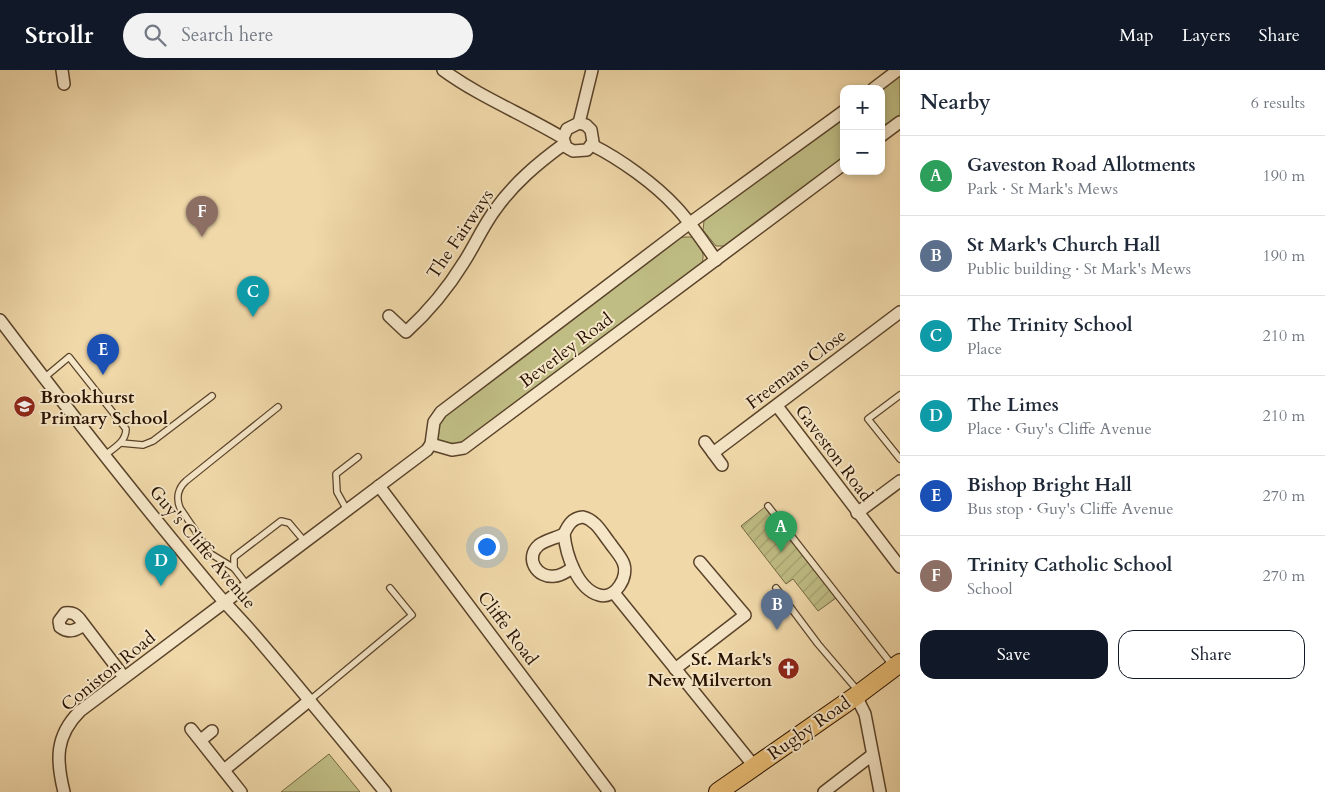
<!DOCTYPE html>
<html lang="en">
<head>
<meta charset="utf-8">
<style>
  :root { --surface:#fff; --page:#f2f2f3; --text:#1f2937; --muted:#747a83; --line:#e0e1e3; --accent:#111827 }
  body { margin:0; font-family:Cardo,serif; background:var(--page); color:var(--text) }
  .controls { position:absolute; right:15px; top:15px; display:grid; overflow:hidden; border-radius:10px; box-shadow:0 2px 8px #0003 }
  .controls button { width:45px; height:45px; display:grid; place-items:center; padding:0; border:0; border-bottom:1px solid var(--line); background:var(--surface); color:var(--text); font:25px sans-serif }
  .you { position:absolute; left:486px; top:476px; width:18px; height:18px; margin:-12px; border:4px solid #fff; border-radius:50%; background:#1a73e8; box-shadow:0 0 0 8px #1a73e833 }
  .badge { display:grid; place-items:center; width:32px; height:32px; border-radius:50%; background:var(--accent); color:#fff; font-size:16px; font-weight:700 }
  .pin { position:absolute; translate:-50% -41px; filter:drop-shadow(0 1px 2px #0008) }
  .pin::after { content:''; position:absolute; top:26px; width:18px; height:15px; background:inherit; clip-path:polygon(0 0,100% 0,50% 100%) }
  .list { margin:0; padding:0; list-style:none }
  h2 { display:flex; justify-content:space-between; align-items:center; height:65px; margin:0; padding:0 20px; font-size:21px }
  h2 small { font-size:16px; font-weight:400; color:var(--muted) }
  .list li { display:grid; grid-template-columns:32px 1fr auto; gap:15px; align-items:center; box-sizing:border-box; height:80px; padding:0 20px; border-top:1px solid var(--line) }
  .list b { display:block; font-size:19px; white-space:nowrap }
  .list p { margin:0; font-size:16px; white-space:nowrap; color:var(--muted) }
  .list em { font-size:16px; font-style:normal; color:var(--muted) }
  .actions { display:flex; gap:10px; padding:15px 20px }
  .actions a { flex:1; padding:11px 0; border:1px solid var(--accent); border-radius:15px; text-align:center; font-size:18px; color:var(--accent) }
  .actions .main { background:var(--accent); color:#fff }
  .icon { flex:none; width:28px; height:28px; fill:none; stroke:currentColor; stroke-width:2; stroke-linecap:round; stroke-linejoin:round }
  .map { position:relative; flex:none; width:900px; height:722px; overflow:hidden }
  header { display:flex; align-items:center; gap:30px; box-sizing:border-box; height:70px; padding:0 25px; background:var(--accent); color:#fff }
  header strong { font-size:24px }
  nav { display:flex; gap:28px; margin-inline-start:auto; font-size:18px }
  .search { width:350px; height:45px; background:var(--page); display:flex; align-items:center; gap:12px; box-sizing:border-box; padding:0 18px; border-radius:28px; color:var(--muted); font-size:19px }
  main { display:flex }
  aside { flex:1; background:var(--surface) }
  .map>svg:first-child { display:block }
</style>
</head>
<body>
<header>
<strong>Strollr</strong>
<div class="search"><svg class="icon" aria-label="search" viewBox="0 0 24 24"><circle cx="10" cy="10" r="6"/><path d="M15 15l6 6"/></svg>Search here</div>
<nav><a>Map</a><a>Layers</a><a>Share</a></nav>
</header>
<main>
<div class="map">
<svg width="900" height="722" viewBox="0 0 900 722">
  <defs>
    <pattern id="garden-furrows" width="10" height="10" patternUnits="userSpaceOnUse" patternTransform="scale(1.25)"><rect width="10" height="10" fill="#bfbd84"/><path d="M-1 1l2-2M0 10L10 0M9 11l2-2" fill="none" stroke="#a4a170"/></pattern>
  </defs>
  <rect width="100%" height="100%" fill="#f0d8a9"/>
  <filter id="stains"><feTurbulence type="fractalNoise" baseFrequency=".004" numOctaves="4"/><feColorMatrix values="0 0 0 0 .2 0 0 0 0 .09 0 0 0 0 .02 0 0 0 .5 -.17"/></filter>
  <radialGradient id="worn" r=".72"><stop offset=".6" stop-color="#630" stop-opacity="0"/><stop offset="1" stop-color="#630" stop-opacity=".3"/></radialGradient>
  <g fill="#bfbd84" stroke="#746742">
    <polygon points="900,5 900,45 881,59 881,19"/>
    <polygon points="844,47 844,87 725,176 716,176 703,160 704,151"/>
    <path d="M685,167h7c7,10 15,15 9,28l-242,180c-6,2 -17,-1 -22,-6v-11l6,-11 235,-179z"/>
    <polygon points="329,684 360,722 281,722"/>
  </g>
  <polygon fill="url(#garden-furrows)" stroke="#746742" points="765,437 836,528 818,541 793,509 786,514 741,456"/>
  <g fill="none" stroke-linecap="round" stroke-linejoin="round">
    <defs>
      <g id="service">
        <path d="M44,308l25,-21 57,72c0,13 -12,19 -21,26"/>
        <polyline points="900,325 868,349 900,389"/>
        <polyline points="121,373 143,375 153,371 212,326"/>
        <polyline points="768,436 893,596"/>
        <polyline points="347,440 337,422 336,404 358,387"/>
        <polyline points="234,498 234,487 281,451 289,453 305,472"/>
        <path d="M247,515l-13,-17 -23,-14 -31,-46c-4,-10 -2,-20 6,-27l92,-74"/>
        <polyline points="776,518 818,574 859,622"/>
        <polyline points="310,630 412,545 390,518"/>
      </g>
      <g id="minor">
        <polyline points="62,0 64,14"/>
        <path d="M443,0c37,27 80,44 120,68"/>
        <polyline points="873,19 898,0"/>
        <polygon points="579,53 586,55 591,60 593,72 587,80 573,81 566,77 563,68 567,59"/>
        <polyline points="579,53 592,0"/>
        <polyline points="881,66 900,52"/>
        <path d="M592,75c28,14 63,39 84,62 15,16 27,35 40,53"/>
        <path d="M389,246l17,16c22,-20 42,-44 58,-70 11,-17 19,-36 31,-52 19,-27 43,-47 69,-66"/>
        <path d="M0,250c68,90 137,178 209,264 15,19 32,35 48,54 43,50 85,102 128,154"/>
        <polyline points="777,336 900,497"/>
        <polyline points="705,372 722,395"/>
        <polyline points="431,374 452,380 464,378 844,94"/>
        <polyline points="713,383 900,242"/>
        <polyline points="379,416 609,722"/>
        <polyline points="857,443 900,411"/>
        <path d="M583,447c13,3 19,16 27,26 4,6 10,12 13,19 7,14 -8,38 -24,33 -22,-6 -33,-41 -35,-61 4,-9 8,-16 19,-17z"/>
        <path d="M564,464c-8,4 -18,6 -25,11 -15,13 -2,34 16,31 6,0 12,-5 18,-8"/>
        <polyline points="614,523 754,696"/>
        <path d="M84,555c-8,5 -15,9 -24,2l-1,-6 6,-8c6,-1 10,0 14,5l45,59"/>
        <polyline points="675,599 745,545 700,492"/>
        <polyline points="856,626 865,644 880,722"/>
        <polyline points="191,659 241,722"/>
        <polyline points="201,670 212,661"/>
        <polyline points="224,700 310,630"/>
        <path d="M64,722c-8,-32 -9,-56 16,-81l347,-261 4,-6 3,-22 7,-10 249,-189 154,-112"/>
        <polyline points="824,722 872,685"/>
      </g>
      <polyline id="primary" points="718,722 856,626 900,593"/>
    </defs>
    <use href="#service" stroke="#5a432a" stroke-width="8"/>
    <use href="#minor" stroke="#5a432a" stroke-width="14"/>
    <use href="#primary" stroke="#281100" stroke-width="20"/>
    <use href="#service" stroke="#f5e6c7" stroke-width="5.5"/>
    <use href="#minor" stroke="#f5e6c7" stroke-width="11"/>
    <use href="#primary" stroke="#e8bc74" stroke-width="18"/>
  </g>
  <defs>
    <symbol id="school-disc" viewBox="-11 -11 22 22"><circle r="9.5" fill="#8f2418" stroke="#f5e6c7"/><path d="M0-5L7-2L0 1L-7-2ZM-4 1L0 2.5L4 1V4Q0 6-4 4Z" fill="#fff"/></symbol>
    <symbol id="church-disc" viewBox="-11 -11 22 22"><circle r="9.5" fill="#8f2418" stroke="#f5e6c7"/><path d="M-1.2-6h2.4v3.5h3.3v2.4h-3.3V6h-2.4V-.1h-3.3v-2.4h3.3Z" fill="#fff"/></symbol>
  </defs>
  <g fill-rule="evenodd">
    <use href="#school-disc" x="12" y="324" width="25" height="25"/>
    <use href="#church-disc" x="776" y="586" width="25" height="25"/>
  </g>
  <g text-anchor="middle" stroke-width="4" stroke-linejoin="round" paint-order="stroke">
    <g font-size="18" fill="#281100" stroke="#f5e6c7">
      <text transform="translate(460 164) rotate(-56)" y="6">The Fairways</text>
      <text transform="translate(566 280) rotate(-37)" y="6">Beverley Road</text>
      <text transform="translate(796 299) rotate(-37)" y="6">Freemans Close</text>
      <text transform="translate(834 383) rotate(53)" y="6">Gaveston Road</text>
      <text transform="translate(203 477) rotate(50)" y="6">Guy's Cliffe Avenue</text>
      <text transform="translate(508 558) rotate(53)" y="6">Cliffe Road</text>
      <text transform="translate(108 601) rotate(-39)" y="6">Coniston Road</text>
      <text transform="translate(809 658) rotate(-35)" y="6">Rugby Road</text>
    </g>
    <g font-size="18" font-weight="bold" fill="#281100" stroke="#f5e6c7" text-anchor="start">
      <text x="40" y="333">Brookhurst<tspan x="40" dy="21">Primary School</tspan></text>
      <text x="772" y="595" text-anchor="end">St. Mark's<tspan x="772" dy="21">New Milverton</tspan></text>
    </g>
  </g>
  <rect width="100%" height="100%" filter="url(#stains)"/>
  <rect width="100%" height="100%" fill="url(#worn)"/>
</svg>
<div class="controls">
<button>+</button>
<button>−</button>
</div>
<div class="you"></div>
<div class="pin badge" style="left:781px;top:482px;background:#2e9e5b">A</div>
<div class="pin badge" style="left:777px;top:560px;background:#5c6f8a">B</div>
<div class="pin badge" style="left:253px;top:247px;background:#0f9aa8">C</div>
<div class="pin badge" style="left:161px;top:516px;background:#0f9aa8">D</div>
<div class="pin badge" style="left:103px;top:305px;background:#1a4fb4">E</div>
<div class="pin badge" style="left:202px;top:167px;background:#8d6e63">F</div>
</div>
<aside>
<h2>Nearby<small>6 results</small></h2>
<ul class="list">
<li><span class="badge" style="background:#2e9e5b">A</span><div><b>Gaveston Road Allotments</b><p>Park · St Mark's Mews</p></div><em>190 m</em></li>
<li><span class="badge" style="background:#5c6f8a">B</span><div><b>St Mark's Church Hall</b><p>Public building · St Mark's Mews</p></div><em>190 m</em></li>
<li><span class="badge" style="background:#0f9aa8">C</span><div><b>The Trinity School</b><p>Place</p></div><em>210 m</em></li>
<li><span class="badge" style="background:#0f9aa8">D</span><div><b>The Limes</b><p>Place · Guy's Cliffe Avenue</p></div><em>210 m</em></li>
<li><span class="badge" style="background:#1a4fb4">E</span><div><b>Bishop Bright Hall</b><p>Bus stop · Guy's Cliffe Avenue</p></div><em>270 m</em></li>
<li><span class="badge" style="background:#8d6e63">F</span><div><b>Trinity Catholic School</b><p>School</p></div><em>270 m</em></li>
</ul>
<div class="actions"><a class="main">Save</a><a>Share</a></div>
</aside>
</main>
</body>
</html>
